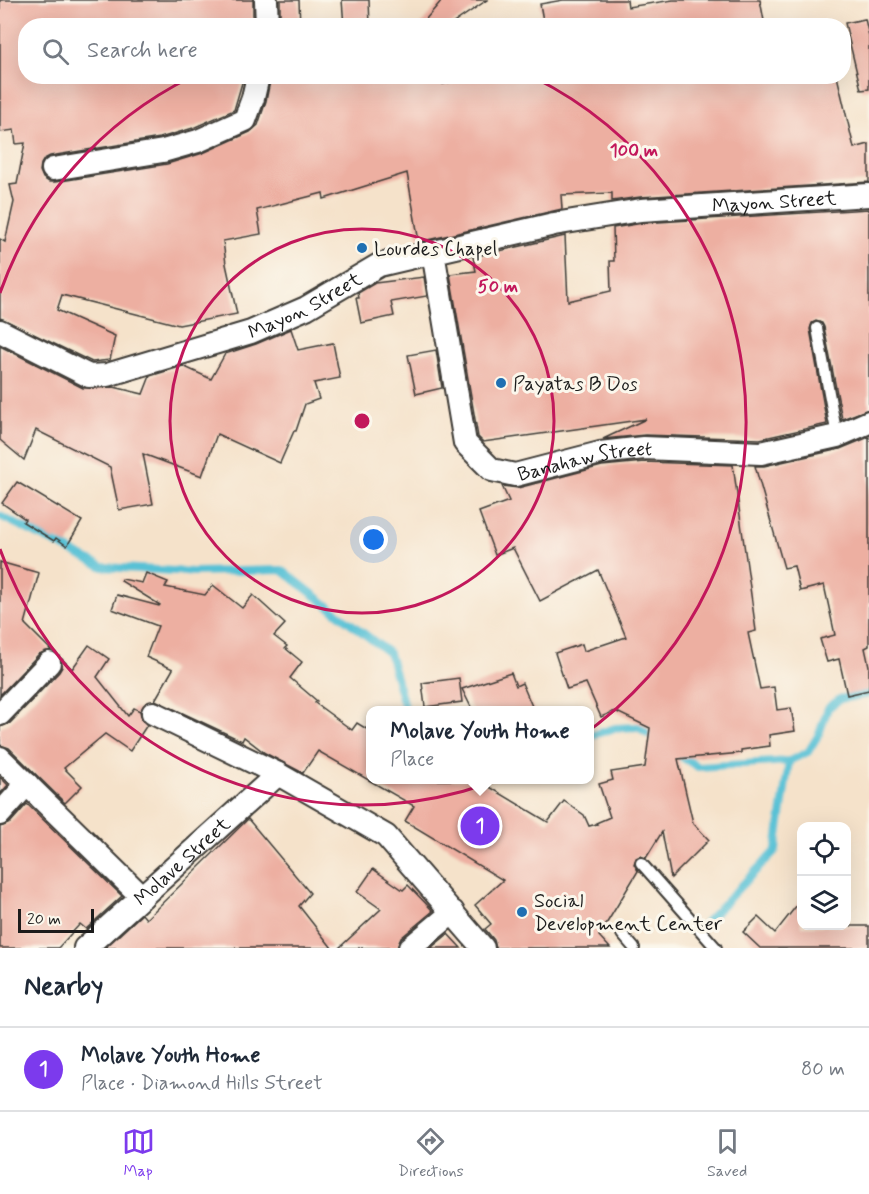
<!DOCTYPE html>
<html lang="en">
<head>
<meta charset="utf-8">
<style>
  :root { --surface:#fff; --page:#f2f2f3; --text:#1f2937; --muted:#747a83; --line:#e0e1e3; --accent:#7c3aed }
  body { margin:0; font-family:Mynerve,sans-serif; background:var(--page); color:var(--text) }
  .controls { position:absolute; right:18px; bottom:18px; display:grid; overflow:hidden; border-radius:12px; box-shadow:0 6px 24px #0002 }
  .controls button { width:54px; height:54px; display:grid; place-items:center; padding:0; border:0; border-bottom:2px solid var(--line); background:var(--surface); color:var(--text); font:30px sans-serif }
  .scale { position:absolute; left:18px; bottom:15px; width:76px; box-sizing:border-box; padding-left:6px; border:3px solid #1c1c1c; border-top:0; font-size:16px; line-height:21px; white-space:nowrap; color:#1c1c1c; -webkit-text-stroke:4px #fbf7ec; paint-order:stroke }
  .you { position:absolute; left:374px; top:540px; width:21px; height:21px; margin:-15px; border:4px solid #fff; border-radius:50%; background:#1a73e8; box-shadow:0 0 0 9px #1a73e833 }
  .badge { display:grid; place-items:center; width:39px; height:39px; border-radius:50%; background:var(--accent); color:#fff; font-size:20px; font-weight:700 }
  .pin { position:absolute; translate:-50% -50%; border:3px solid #fff; box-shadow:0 2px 6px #0006 }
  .popup { position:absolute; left:366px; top:706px; width:228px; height:78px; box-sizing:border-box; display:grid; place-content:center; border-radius:12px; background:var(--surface); filter:drop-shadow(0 2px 4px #0005); font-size:20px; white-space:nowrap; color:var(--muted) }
  .popup b { font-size:22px; color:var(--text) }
  .popup::after { content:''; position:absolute; left:50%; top:100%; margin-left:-12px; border:12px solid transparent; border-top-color:var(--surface) }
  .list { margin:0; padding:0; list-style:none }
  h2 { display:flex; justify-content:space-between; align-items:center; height:78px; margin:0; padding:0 24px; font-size:26px }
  h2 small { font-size:20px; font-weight:400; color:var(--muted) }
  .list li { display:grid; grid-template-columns:39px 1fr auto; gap:18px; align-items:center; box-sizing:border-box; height:84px; padding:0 24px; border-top:2px solid var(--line) }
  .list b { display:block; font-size:22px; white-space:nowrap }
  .list p { margin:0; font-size:20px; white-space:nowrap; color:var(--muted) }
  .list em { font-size:20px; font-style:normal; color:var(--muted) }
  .icon { flex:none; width:33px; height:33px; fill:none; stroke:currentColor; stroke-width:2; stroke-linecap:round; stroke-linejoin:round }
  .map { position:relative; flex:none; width:869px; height:948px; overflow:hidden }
  .search { position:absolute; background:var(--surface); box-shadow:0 6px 24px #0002; left:18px; right:18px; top:18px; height:66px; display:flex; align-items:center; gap:15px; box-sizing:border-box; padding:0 21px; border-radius:24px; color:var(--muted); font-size:22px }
  .sheet { height:162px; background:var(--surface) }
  nav { display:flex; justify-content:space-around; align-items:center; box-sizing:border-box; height:84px; border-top:2px solid var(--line); background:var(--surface); font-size:16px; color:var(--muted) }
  nav a { display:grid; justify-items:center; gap:3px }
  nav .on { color:var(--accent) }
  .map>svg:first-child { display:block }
</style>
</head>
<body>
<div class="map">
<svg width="869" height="948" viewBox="0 0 869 948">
  <rect width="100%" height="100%" fill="#fbf7ec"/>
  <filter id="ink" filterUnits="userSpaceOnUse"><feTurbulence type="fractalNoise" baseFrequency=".0167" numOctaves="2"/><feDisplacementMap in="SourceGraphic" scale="12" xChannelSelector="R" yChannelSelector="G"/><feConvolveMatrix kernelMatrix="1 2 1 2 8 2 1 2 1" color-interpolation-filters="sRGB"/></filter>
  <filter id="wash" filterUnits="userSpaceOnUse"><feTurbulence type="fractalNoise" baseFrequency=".008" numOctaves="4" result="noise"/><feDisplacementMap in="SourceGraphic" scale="24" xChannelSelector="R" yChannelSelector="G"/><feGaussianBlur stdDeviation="1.35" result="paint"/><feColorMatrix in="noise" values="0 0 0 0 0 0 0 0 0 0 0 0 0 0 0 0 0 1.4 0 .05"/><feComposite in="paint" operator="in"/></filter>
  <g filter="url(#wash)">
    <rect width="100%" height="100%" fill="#f5e2ca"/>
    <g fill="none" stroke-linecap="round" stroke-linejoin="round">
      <g stroke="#58c1d5" stroke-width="8">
        <polyline points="0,516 103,567 193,572 282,570 389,653 405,709 408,710"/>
        <polyline points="590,736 615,728 638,727 657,740"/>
        <polyline points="677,754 698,767 789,761 808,752 819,734 828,708 840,699 869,694"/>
        <polyline points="706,922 776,850 789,761"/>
      </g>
    </g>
    <g id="blocks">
      <g fill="#edafa1">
        <polygon points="0,0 253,0 253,26 26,26 26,76 244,76 234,110 193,128 160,138 50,156 44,159 41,164 40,171 43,178 49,182 55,182 167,164 203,153 250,132 258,125 266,101 271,76 442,76 443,84 473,76 727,76 750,80 751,76 837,76 854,148 869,144 869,182 640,197 612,201 612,193 561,195 562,209 419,242 407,173 324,199 323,193 257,210 261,234 223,241 226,264 237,314 179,325 62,295 57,310 115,336 110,360 92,362 0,318 0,239 5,242 14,202 10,185 17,184 25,143 16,144 14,130 0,132"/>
        <polygon points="280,0 299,0 300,26 280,26"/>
        <polygon points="342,0 369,0 370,26 344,26"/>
        <polygon points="442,0 487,0 449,26 420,26"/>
        <polygon points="563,0 627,0 628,7 673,0 760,0 765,26 544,26 540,4"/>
        <polygon points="865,19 869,36 869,89 861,90 845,23"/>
        <polygon points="869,209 869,409 842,419 824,327 822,323 816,321 812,323 810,329 827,424 760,439 645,435 603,439 646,419 483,442 478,437 450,274 476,271 473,257 565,236 568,301 611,291 610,261 614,261 613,228 643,223"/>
        <polygon points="424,277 427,296 391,302 394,316 361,323 356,298 359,298 358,293 375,283"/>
        <polygon points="291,329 298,350 333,343 340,378 314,383 319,399 305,404 296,431 294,431 280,463 217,434 202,476 143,454 153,504 119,510 110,467 36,430 24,460 0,440 0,346 83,388 114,387 143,394 150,376 183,366 211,379 225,354 256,344"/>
        <polygon points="436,350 442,388 416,394 408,355"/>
        <polygon points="869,437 869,646 865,648 869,666 869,690 847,695 839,659 827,662 820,639 835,635 824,585 800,591 794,566 784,568 755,466 764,466 840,449"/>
        <polygon points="644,462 733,465 756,631 748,633 760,689 774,687 777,710 791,708 795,731 769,735 770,746 741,750 741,753 678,759 693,823 709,840 671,878 662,832 646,858 640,856 636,858 634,864 638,871 599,936 610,948 496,948 494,940 485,929 491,924 475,905 503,880 405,821 414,806 318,751 303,773 265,753 244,737 242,741 155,700 173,669 146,657 158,626 112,609 117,595 159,606 160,605 121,581 122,579 142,583 146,573 168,582 165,587 205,595 213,585 242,608 253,595 285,624 274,636 287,646 285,648 302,662 290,678 317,701 315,703 352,730 357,723 370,731 370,780 478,780 548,822 564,801 584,815 589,826 597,824 596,823 610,817 599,784 613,780 611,772 645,767 650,728 615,711 601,717 586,683 567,689 555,653 582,644 584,651 626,637 598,570 540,601 513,548 495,555 479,512 509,501 502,486 518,488 602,466"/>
        <polygon points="17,482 82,521 67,546 56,538 54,541 23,522 25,519 2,503"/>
        <polygon points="0,562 39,573 25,624 51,650 39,654 0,695"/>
        <polygon points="89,645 109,659 97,677 128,716 134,708 140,711 142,720 147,725 130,751 105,734 64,768 82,786 65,803 9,748 0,745 0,727 10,723 59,672 62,667 62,659 72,669"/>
        <polygon points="511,673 516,686 522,683 534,711 473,711 462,689"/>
        <polygon points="459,678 462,702 425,707 422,683"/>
        <polygon points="0,777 8,785 0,794"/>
        <polygon points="27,804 122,896 86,929 80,924 58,948 0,948 0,827 10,823"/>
        <polygon points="248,819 310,893 299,906 332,948 105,948 142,914 146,919"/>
        <polygon points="373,869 403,890 408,885 433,911 401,938 397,948 339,948 381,909 357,892"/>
        <polygon points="801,900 801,926 869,926 869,948 760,948 743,932 758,917 775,933"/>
        <polygon points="448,934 461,948 431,948"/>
      </g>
    </g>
  </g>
  <g filter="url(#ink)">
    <use href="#blocks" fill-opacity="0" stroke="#3d3a36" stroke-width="1.5"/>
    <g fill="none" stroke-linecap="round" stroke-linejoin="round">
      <defs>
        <g id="lane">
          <polyline points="817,328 837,436"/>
          <polyline points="641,863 716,948"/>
          <polyline points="622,934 634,948"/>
        </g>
        <g id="street">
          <polyline points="266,0 267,26"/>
          <polyline points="53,169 163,151 198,141 245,120 253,98 258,76"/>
          <path id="s1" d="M433,252l32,191 27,27 23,5 85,-22 44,-5 117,5 76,-17 32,-14"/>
          <path id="s2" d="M0,331l89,45 18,-1 144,-43 55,-24 73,-43 175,-41 87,-14 228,-15"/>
          <polyline points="153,713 278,774 386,836 483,948"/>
          <polyline points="0,714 49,663"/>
          <polyline points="0,758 142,897"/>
          <polyline points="0,814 27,784"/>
          <path id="s3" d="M85,948l193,-174"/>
          <polyline points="410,948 453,912"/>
        </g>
      </defs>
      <use href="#lane" stroke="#3d3a36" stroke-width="14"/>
      <use href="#street" stroke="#3d3a36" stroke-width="26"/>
      <use href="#lane" stroke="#fff" stroke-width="10"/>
      <use href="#street" stroke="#fff" stroke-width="22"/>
    </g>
  </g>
  <g fill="none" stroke="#c2185b" stroke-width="3">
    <circle cx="362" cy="421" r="192"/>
    <path d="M0 293A384 384 0 0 1 191 77M533 77A384 384 0 1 1 0 549"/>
  </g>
  <g fill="#1f6fb2" stroke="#fbf7ec" stroke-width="2">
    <circle cx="362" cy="248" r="6"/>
    <circle cx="501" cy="383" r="6"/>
    <circle cx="522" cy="912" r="6"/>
  </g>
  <g text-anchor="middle" stroke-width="6" stroke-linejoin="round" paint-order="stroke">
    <g font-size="20" fill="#1c1c1c" stroke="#fbf7ec">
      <text dy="7" stroke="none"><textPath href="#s2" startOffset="814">Mayon Street</textPath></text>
      <text dy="7" stroke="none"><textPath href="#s2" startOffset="328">Mayon Street</textPath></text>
      <text dy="7" stroke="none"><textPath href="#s1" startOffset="327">Banahaw Street</textPath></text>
      <text dy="7" stroke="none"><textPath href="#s3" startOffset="130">Molave Street</textPath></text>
    </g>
    <g font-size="20" fill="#1c1c1c" stroke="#fbf7ec" text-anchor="start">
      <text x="374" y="255">Lourdes Chapel</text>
      <text x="513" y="390">Payatas B Dos</text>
      <text x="534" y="907">Social<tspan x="534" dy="23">Development Center</tspan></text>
    </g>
  </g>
  <circle cx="362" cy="421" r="9" fill="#c2185b" stroke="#fbf7ec" stroke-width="3"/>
  <g font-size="18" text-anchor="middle" font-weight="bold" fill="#c2185b" stroke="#fbf7ec" stroke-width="6" stroke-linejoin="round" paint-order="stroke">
    <text x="634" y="156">100 m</text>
    <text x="498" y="292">50 m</text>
  </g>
</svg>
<div class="controls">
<button><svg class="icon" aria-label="locate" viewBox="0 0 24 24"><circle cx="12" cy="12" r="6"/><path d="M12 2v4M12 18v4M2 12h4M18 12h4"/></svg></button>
<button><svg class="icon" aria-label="layers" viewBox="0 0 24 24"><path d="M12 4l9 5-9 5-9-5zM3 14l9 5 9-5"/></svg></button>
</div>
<div class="scale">20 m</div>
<div class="you"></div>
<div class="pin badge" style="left:480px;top:826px">1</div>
<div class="popup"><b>Molave Youth Home</b>Place</div>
<div class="search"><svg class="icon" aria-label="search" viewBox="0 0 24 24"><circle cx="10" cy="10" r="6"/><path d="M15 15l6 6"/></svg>Search here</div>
</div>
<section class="sheet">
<h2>Nearby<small></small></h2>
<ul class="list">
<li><span class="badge">1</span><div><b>Molave Youth Home</b><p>Place · Diamond Hills Street</p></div><em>80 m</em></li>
</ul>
</section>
<nav>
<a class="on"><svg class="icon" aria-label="map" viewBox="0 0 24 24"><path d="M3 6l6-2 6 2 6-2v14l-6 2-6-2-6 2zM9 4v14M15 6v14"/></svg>Map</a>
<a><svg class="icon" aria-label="directions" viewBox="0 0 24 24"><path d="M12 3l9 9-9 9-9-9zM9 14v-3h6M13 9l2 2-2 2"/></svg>Directions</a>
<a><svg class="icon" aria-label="saved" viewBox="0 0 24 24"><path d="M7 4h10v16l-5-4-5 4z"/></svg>Saved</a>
</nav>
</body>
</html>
